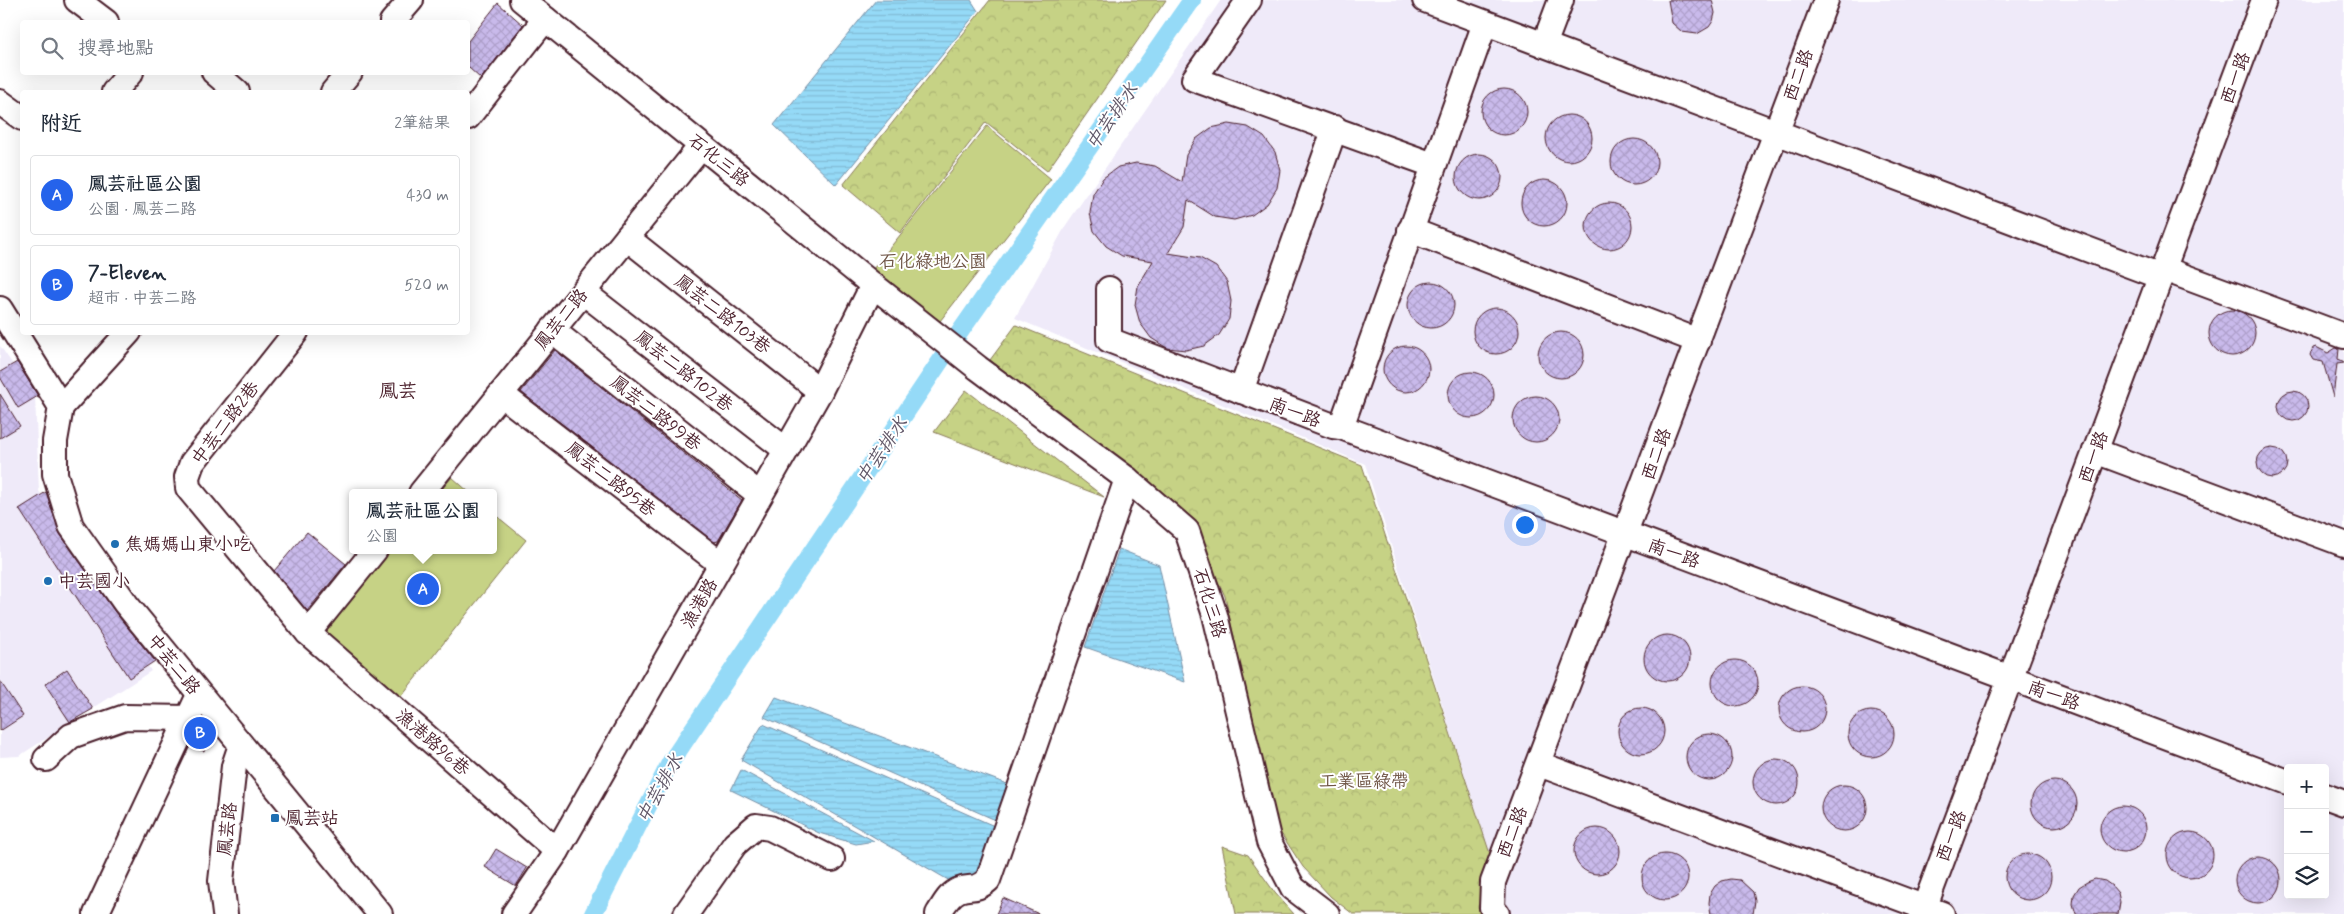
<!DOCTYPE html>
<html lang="zh-TW">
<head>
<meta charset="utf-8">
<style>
  :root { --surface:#fff; --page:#f6f6f7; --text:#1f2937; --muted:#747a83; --line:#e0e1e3; --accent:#2563eb }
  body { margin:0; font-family:Mynerve,"LXGW WenKai TC",sans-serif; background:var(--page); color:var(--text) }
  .controls { position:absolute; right:15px; bottom:15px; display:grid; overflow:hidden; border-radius:5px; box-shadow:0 5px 20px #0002 }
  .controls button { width:45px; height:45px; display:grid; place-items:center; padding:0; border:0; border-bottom:1px solid var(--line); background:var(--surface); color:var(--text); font:25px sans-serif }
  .you { position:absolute; left:1524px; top:524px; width:18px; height:18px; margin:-12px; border:4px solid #fff; border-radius:50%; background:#1a73e8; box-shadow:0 0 0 8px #1a73e833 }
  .badge { display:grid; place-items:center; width:32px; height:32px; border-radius:50%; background:var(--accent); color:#fff; font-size:16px; font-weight:700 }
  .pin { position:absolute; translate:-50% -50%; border:2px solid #fff; box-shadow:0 1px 5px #0006 }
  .popup { position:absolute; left:349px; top:489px; width:148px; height:65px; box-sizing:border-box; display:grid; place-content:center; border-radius:5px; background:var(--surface); filter:drop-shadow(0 1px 4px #0005); font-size:16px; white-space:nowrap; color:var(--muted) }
  .popup b { font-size:19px; color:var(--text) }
  .popup::after { content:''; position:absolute; left:50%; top:100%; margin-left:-10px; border:10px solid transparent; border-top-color:var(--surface) }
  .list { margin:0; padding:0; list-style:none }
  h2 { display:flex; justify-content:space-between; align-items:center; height:65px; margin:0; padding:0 20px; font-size:21px }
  h2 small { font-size:16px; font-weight:400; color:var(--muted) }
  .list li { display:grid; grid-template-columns:32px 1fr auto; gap:15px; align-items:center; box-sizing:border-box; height:80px; margin:0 10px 10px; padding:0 10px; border:1px solid var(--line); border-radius:5px }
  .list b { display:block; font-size:19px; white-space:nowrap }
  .list p { margin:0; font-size:16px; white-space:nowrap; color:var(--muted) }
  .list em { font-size:16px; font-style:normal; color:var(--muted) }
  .icon { flex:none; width:28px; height:28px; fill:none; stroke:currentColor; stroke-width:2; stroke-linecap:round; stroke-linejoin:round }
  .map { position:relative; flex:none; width:2344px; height:914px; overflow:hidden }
  .search { position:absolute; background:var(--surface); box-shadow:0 5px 20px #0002; left:20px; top:20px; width:450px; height:55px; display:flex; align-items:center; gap:12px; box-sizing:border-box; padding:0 18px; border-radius:5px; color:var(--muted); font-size:19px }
  .panel { position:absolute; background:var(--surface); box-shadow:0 5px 20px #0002; left:20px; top:90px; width:450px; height:245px; border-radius:5px }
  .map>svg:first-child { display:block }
</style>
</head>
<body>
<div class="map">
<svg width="2344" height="914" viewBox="0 0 2344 914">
  <defs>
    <pattern id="forest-crowns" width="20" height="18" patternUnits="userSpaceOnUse" patternTransform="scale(1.25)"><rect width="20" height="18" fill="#c6d285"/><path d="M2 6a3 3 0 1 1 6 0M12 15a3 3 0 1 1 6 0" fill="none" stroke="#acb473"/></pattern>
    <pattern id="water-rules" width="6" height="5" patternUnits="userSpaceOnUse" patternTransform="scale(1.25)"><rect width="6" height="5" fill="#95daf7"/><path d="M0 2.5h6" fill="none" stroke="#82bbd4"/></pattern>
    <pattern id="building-cross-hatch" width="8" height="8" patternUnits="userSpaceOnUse" patternTransform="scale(1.25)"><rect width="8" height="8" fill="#c9baeb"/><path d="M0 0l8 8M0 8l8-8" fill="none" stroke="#ae9fca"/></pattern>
  </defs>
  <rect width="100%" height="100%" fill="#fff"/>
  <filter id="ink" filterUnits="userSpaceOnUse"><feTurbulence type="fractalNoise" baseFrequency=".02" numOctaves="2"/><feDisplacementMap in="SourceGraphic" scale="10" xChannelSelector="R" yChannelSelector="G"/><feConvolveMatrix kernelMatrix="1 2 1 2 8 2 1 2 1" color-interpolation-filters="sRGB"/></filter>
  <g filter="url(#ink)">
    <g fill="#efeaf9" fill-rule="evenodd">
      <path d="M1221,0h1123v914h-860l9,-51 -128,-399 -350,-146 51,-93zM2288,768h37v127h-37z"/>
      <polygon points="0,346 35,396 39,491 151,671 19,756 0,757"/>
    </g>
    <g fill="url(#forest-crowns)" stroke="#887858">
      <polygon points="990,0 1166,0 1047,171 986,122 900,233 843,185"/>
      <polygon points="1016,325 1362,465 1493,863 1484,914 1353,914 1331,897 1303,867 1280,832 1272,814 1225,596 1200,543 1170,502 1151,484 990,360"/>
      <polygon points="966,390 1104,497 934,432"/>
      <polygon points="1222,846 1248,855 1275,893 1294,914 1236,914"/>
    </g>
    <g fill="#c6d285" stroke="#887858">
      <polygon points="987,126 1051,179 940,321 873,269"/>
      <polygon points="452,477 470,493 439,493"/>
      <polygon points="493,513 526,540 394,705 319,637 391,550 493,550"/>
    </g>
    <g fill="url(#water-rules)" stroke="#778fa5">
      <polygon points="876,0 971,0 978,11 836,185 774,125"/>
      <polygon points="1119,549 1159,565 1185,682 1085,647"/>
      <polygon points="776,697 1012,786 1000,822 764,717"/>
      <polygon points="763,724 1001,829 978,881 950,881 741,760"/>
      <polygon points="741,770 874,841 856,844 819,833 731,790"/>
    </g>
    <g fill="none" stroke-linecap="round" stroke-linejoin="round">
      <polyline stroke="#95daf7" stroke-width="18" points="593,914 670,763 962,329 1192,0"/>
    </g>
    <g fill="url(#building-cross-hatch)" stroke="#4a1f2b">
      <polygon points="1668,0 1712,0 1715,13 1713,21 1709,27 1697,34 1682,32 1672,23"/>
      <polygon points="498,3 523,25 481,79 468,67 468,41"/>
      <circle cx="1504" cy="112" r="23"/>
      <circle cx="1569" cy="138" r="23"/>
      <polygon points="1229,124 1248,127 1264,137 1275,152 1280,170 1277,188 1267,204 1252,215 1234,220 1215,217 1188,200 1184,227 1168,253 1200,258 1216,267 1227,282 1231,301 1229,319 1219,335 1204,346 1186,350 1167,348 1151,338 1140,323 1135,305 1138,286 1153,261 1122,256 1106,246 1094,231 1090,213 1093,194 1103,178 1118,167 1136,163 1155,166 1182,182 1186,155 1196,139 1211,128"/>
      <circle cx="1634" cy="162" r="23"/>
      <circle cx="1479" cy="177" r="23"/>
      <circle cx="1544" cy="203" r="23"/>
      <circle cx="1609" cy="226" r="23"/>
      <circle cx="1431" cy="305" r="23"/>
      <circle cx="1496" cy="331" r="23"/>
      <circle cx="2232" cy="333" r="23"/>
      <circle cx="1561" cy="355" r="23"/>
      <circle cx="1406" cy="369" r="23"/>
      <polygon points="2316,347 2328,353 2336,348 2339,349 2338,359 2344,363 2337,364 2333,397 2323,362 2313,360 2310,355 2313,348"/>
      <polygon points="555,350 742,500 718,541 714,542 521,392"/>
      <polygon points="17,362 38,396 18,408 0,377 0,372"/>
      <circle cx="1471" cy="395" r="23"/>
      <circle cx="2293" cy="406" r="15"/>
      <polygon points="0,394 20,426 0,438"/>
      <circle cx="1536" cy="419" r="23"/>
      <circle cx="2272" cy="463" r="15"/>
      <polygon points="46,492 60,534 115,612 155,661 129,678 19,509"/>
      <polygon points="307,532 346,564 307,611 274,571"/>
      <circle cx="1667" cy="658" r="23"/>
      <circle cx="1735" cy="683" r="23"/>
      <polygon points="67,669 93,709 70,722 45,684"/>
      <polygon points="0,681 23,716 0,731"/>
      <circle cx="1802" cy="709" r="23"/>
      <circle cx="1641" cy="731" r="23"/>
      <circle cx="1871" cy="734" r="23"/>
      <polygon points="203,720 211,730 204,751 190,746"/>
      <circle cx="1709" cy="757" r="23"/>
      <circle cx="1776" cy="782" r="23"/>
      <circle cx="2054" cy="804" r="23"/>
      <circle cx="1844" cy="808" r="23"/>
      <circle cx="2123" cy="829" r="23"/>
      <circle cx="1597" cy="851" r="23"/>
      <circle cx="2190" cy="855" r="23"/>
      <polygon points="496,849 527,868 516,886 485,867"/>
      <circle cx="1665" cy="877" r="23"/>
      <circle cx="2028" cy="877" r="23"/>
      <circle cx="2258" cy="880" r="23"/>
      <polygon points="1731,879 1740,880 1753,892 1755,901 1753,914 1711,914 1709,903 1710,894 1715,886 1722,881"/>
      <polygon points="2095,879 2105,881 2112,886 2118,893 2120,902 2118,914 2076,914 2073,904 2074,895 2079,887 2087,882"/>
      <polygon points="1003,898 1039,914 996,914"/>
    </g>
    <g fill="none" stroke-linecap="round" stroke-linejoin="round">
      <defs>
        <g id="minor">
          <polyline points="77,0 106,22"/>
          <polyline points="522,0 873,285 978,368 1127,479 1187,531 1215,615 1269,842 1293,888 1327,914"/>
          <polyline points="1249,0 1194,79 1433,165"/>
          <polyline points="1425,0 2161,277"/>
          <polyline points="392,22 411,0"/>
          <polyline points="1544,45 1561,0"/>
          <polyline points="214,72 237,92"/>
          <polyline points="114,92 131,72"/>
          <polyline points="333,92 350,72"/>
          <polyline points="0,102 22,118"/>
          <polyline points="468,117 545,19"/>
          <polyline points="1410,230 1698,341"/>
          <polyline points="627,238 820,391"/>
          <polyline points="2164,269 2344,336"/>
          <polyline points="1109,289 1109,340 1333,426 1341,427 2288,782"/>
          <polyline points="583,292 786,450"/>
          <polyline points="0,309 61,407"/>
          <polyline points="552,330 760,495"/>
          <polyline points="296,332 192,463 187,477 188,488 308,633 557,851"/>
          <polyline points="1241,391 1335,128"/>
          <polyline points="501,394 721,564"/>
          <polyline points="61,407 55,441 55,474 71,526 126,604 380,914"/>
          <polyline points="61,407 129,332"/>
          <polyline points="1341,427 1485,23"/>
          <polyline points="2095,451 2344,544"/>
          <polyline points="421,493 701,146"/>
          <polyline points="308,633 375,550"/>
          <polyline points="46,759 71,736 125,717 190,718"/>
          <polyline points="1539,764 1942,914"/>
          <polyline points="2325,796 2344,803"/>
          <polyline points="96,914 199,695"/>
          <polyline points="225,914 221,881 234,766 241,745"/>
          <polyline points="514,914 557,851 820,391 873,285"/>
          <polyline points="686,914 735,844 756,826 770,828 832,859"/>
          <path d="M938,914c6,-9 10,-19 21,-24 13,-5 15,2 29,-10l139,-401"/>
          <polyline points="1497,914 1492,908 1493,882 1826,0"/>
          <polyline points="1922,914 2264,0"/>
        </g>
      </defs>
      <use href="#minor" stroke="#4a1f2b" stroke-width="28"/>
      <use href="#minor" stroke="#fff" stroke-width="24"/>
    </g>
  </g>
  <g fill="#1f6fb2" stroke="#fff" stroke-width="2">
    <circle cx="115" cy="544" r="5"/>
    <circle cx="48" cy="581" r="5"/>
    <rect x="270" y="813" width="10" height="10" rx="2.5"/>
  </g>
  <g text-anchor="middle" stroke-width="4" stroke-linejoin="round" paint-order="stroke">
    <g font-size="18" fill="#4a1f2b" stroke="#fff">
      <text transform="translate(1798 75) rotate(-70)" y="6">西二路</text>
      <text transform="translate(2235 78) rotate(-70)" y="6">西一路</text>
      <text transform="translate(719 160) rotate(39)" y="6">石化三路</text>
      <text transform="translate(723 314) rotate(38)" y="6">鳳芸二路103巷</text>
      <text transform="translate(561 319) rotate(-51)" y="6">鳳芸二路</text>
      <text transform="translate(684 371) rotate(38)" y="6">鳳芸二路102巷</text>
      <text transform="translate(1295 412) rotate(21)" y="6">南一路</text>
      <text transform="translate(656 413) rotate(38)" y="6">鳳芸二路99巷</text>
      <text transform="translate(225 423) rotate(-53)" y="6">中芸二路2巷</text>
      <text transform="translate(1656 454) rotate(-70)" y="6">西二路</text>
      <text transform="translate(2093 457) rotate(-70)" y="6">西一路</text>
      <text transform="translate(611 479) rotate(38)" y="6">鳳芸二路95巷</text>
      <text transform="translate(1674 553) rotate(20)" y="6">南一路</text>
      <text transform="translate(699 603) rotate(-60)" y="6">漁港路</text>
      <text transform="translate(1210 603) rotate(73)" y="6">石化三路</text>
      <text transform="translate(174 664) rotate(51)" y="6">中芸二路</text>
      <text transform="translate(2054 695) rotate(20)" y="6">南一路</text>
      <text transform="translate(433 742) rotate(41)" y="6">漁港路96巷</text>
      <text transform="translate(227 829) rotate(-83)" y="6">鳳芸路</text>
      <text transform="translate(1512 832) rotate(-69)" y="6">西二路</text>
      <text transform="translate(1951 836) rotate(-69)" y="6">西一路</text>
    </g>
    <g font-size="18" fill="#6f5546" stroke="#fff">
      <text x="933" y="267">石化綠地公園</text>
      <text x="1364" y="787">工業區綠帶</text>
    </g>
    <g font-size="18" fill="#4a1f2b" stroke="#fff" text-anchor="start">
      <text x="125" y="550">焦媽媽山東小吃</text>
      <text x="58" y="587">中芸國小</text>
      <text x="285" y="824">鳳芸站</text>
    </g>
    <g font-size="19" font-style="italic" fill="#605768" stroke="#fff">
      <text transform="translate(1111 116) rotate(-55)" y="7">中芸排水</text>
      <text transform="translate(881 450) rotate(-56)" y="7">中芸排水</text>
      <text transform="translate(659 788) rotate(-61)" y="7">中芸排水</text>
    </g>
    <g font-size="19" fill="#4a1f2b" stroke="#fff">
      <text x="398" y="397">鳳芸</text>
    </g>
  </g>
</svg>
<div class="controls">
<button>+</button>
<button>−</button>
<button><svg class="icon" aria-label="layers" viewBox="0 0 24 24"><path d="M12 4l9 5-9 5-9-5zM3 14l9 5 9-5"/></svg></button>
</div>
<div class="you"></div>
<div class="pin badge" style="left:423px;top:589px">A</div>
<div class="popup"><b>鳳芸社區公園</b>公園</div>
<div class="pin badge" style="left:200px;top:733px">B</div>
<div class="search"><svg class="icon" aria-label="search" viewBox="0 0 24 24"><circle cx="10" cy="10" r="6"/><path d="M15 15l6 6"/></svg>搜尋地點</div>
<section class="panel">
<h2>附近<small>2筆結果</small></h2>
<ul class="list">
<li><span class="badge">A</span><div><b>鳳芸社區公園</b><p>公園 · 鳳芸二路</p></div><em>430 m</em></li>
<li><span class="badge">B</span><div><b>7-Eleven</b><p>超市 · 中芸二路</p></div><em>520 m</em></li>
</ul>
</section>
</div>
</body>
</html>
